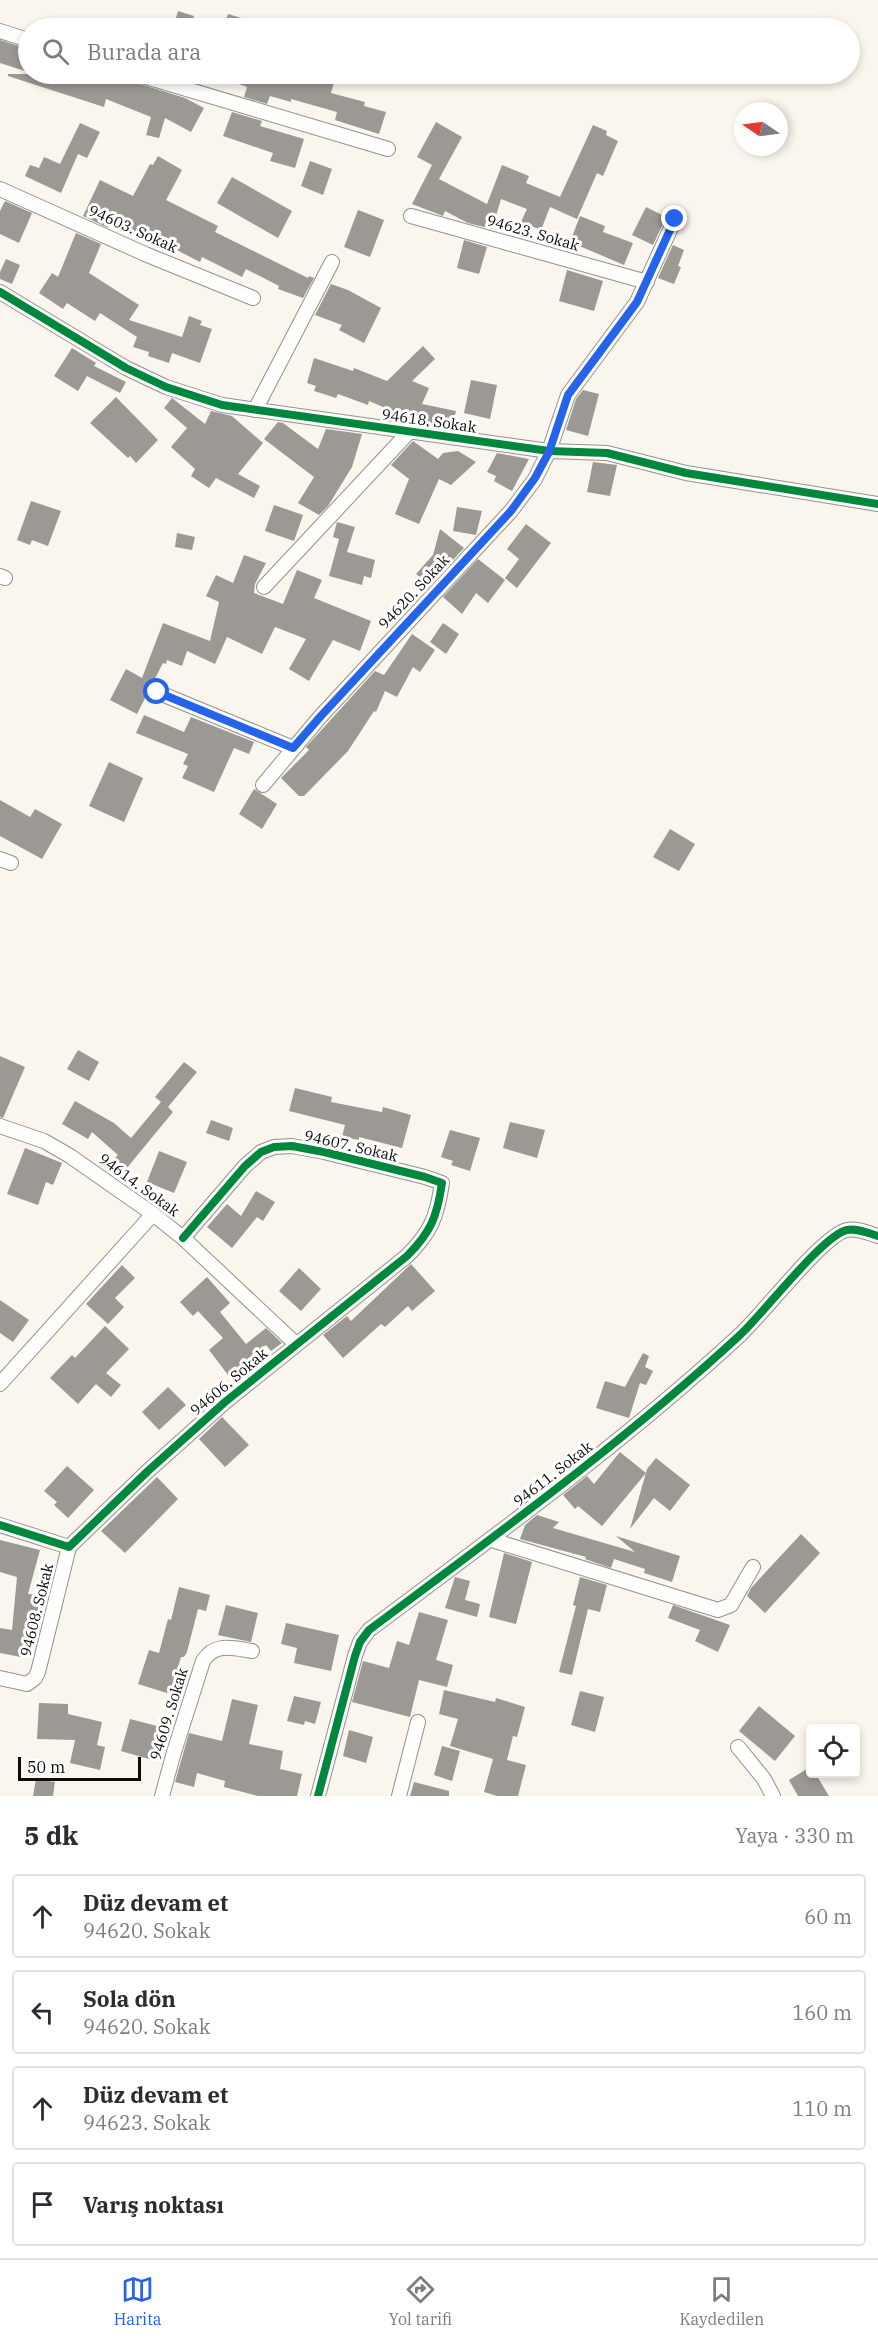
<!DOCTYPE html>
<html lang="tr">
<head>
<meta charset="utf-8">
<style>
  :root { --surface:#fff; --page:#f7f7f7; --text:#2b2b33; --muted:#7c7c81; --line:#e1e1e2; --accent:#2563eb }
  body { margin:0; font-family:"IBM Plex Serif",serif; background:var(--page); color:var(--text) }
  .controls { position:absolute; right:18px; bottom:18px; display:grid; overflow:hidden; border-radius:6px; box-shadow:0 3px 9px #0003 }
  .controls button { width:54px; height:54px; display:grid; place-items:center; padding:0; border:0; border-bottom:2px solid var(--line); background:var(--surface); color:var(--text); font:30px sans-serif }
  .compass { position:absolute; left:734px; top:102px; width:54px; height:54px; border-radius:50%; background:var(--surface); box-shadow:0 3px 9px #0003; rotate:283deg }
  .scale { position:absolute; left:18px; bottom:15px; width:123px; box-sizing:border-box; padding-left:6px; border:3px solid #0b0b0b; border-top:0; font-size:16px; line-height:21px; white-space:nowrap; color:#0b0b0b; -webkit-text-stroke:4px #fff; paint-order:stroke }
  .stop { position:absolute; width:18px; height:18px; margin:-14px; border:4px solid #2563eb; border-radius:50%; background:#fff }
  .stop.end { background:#2563eb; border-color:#fff; box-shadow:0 2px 6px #0008 }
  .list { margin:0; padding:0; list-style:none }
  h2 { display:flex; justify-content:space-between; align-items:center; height:78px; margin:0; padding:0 24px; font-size:26px }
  h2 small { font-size:20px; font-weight:400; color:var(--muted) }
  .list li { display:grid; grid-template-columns:39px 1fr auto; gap:18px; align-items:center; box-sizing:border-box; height:84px; margin:0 12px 12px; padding:0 12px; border:2px solid var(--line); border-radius:6px }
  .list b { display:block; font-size:22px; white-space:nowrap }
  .list p { margin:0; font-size:20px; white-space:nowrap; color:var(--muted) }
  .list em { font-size:20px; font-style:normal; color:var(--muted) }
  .icon { flex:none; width:33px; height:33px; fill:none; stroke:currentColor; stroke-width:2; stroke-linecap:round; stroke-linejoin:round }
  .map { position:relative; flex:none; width:878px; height:1796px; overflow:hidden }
  .search { position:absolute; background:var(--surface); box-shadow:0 3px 9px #0003; left:18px; right:18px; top:18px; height:66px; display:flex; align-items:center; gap:15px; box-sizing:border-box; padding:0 21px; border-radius:33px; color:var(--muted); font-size:22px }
  .sheet { height:462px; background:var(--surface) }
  nav { display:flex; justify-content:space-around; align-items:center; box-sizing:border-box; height:84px; border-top:2px solid var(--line); background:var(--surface); font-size:16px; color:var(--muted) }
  nav a { display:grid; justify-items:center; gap:3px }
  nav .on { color:var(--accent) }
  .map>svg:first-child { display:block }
</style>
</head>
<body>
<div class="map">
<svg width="878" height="1796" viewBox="0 0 878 1796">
  <rect width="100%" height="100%" fill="#faf6ed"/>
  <g fill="#9c9894">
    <polygon points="178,11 194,16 190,28 173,28"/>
    <polygon points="228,14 265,25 264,28 223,28"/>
    <polygon points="0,40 28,49 28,72 0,63"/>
    <polygon points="8,74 108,74 185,98 204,108 191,132 165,118 159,138 146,135 151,117 106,99 104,107 8,76"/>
    <polygon points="216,74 289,74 307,78 308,74 327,74 336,76 331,93 365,102 364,106 386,112 379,134 335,120 337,112 291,99 291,102 270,96 267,104 244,97 247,87 215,75"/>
    <polygon points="232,112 262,121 260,126 304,139 295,168 270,161 273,153 223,136"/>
    <polygon points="436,122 462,137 439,179 487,204 502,165 529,176 526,183 560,197 593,125 607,131 606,135 618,141 603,176 597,173 577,219 550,207 541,230 521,222 527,209 501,199 492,229 468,223 445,211 443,216 412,204 432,165 417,157"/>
    <polygon points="80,123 100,132 87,158 78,154 61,193 25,176 30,165 39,168 44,157 60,164"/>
    <polygon points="158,156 182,170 166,200 218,226 215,232 308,278 309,276 314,278 303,298 278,289 279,286 246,269 242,277 202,257 200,262 169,246 167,249 112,219 108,228 83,216 100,180 133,196 150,164 153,165"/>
    <polygon points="310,161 332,169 323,195 301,186"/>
    <polygon points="232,177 292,211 278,238 217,203"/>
    <polygon points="5,201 32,213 19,243 0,234 0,211"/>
    <polygon points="646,207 666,217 653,245 632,235"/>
    <polygon points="358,210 384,220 370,257 344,247"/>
    <polygon points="580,216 605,226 603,232 633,243 624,265 570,242"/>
    <polygon points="76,233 101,244 89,273 139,305 129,320 182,337 189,316 202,321 200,325 212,329 200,363 172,353 169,363 148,356 149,352 133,347 137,337 100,313 95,321 67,303 63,309 39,293 52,273 58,277"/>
    <polygon points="464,240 487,247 479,274 457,268"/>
    <polygon points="673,245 684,250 678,266 681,267 674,284 658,278"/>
    <polygon points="6,259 20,265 12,284 0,279 0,272"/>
    <polygon points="567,270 603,281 594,311 559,301"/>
    <polygon points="331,284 348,290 381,308 364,343 339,330 342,325 315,315"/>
    <polygon points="423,346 435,359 412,381 429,388 422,404 456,411 452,428 411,419 369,401 368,405 338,394 336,398 314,391 316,386 307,383 314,358 353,371 354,368 387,381"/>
    <polygon points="72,348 96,363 94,366 126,382 120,393 87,376 78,391 54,376"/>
    <polygon points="471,380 497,385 490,419 464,413"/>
    <polygon points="583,390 599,394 588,436 566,430 576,399"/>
    <polygon points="116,397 158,440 136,463 130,456 128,458 90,423"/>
    <polygon points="172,398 205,424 211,411 232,416 263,443 238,474 260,486 254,498 216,478 209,488 191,476 195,469 171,447 187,428 164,408"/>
    <polygon points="278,422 283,423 318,449 326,429 362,434 352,467 328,506 319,515 298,503 314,477 264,439"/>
    <polygon points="413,441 438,459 443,453 458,451 476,462 451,485 439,479 419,524 395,514 409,479 391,465"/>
    <polygon points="497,453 529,459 512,491 494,481 496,476 487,472"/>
    <polygon points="593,462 617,465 610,496 587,492"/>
    <polygon points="31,501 61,511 48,546 32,540 30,545 17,540"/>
    <polygon points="274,505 303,515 294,541 265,531"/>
    <polygon points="457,507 482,511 476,535 453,531"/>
    <polygon points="337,522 355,527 347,552 375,560 371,578 364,576 362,585 329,576 339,539 333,537"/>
    <polygon points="526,524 551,543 517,588 505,578 519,559 507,549"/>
    <polygon points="440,529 464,548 430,585 416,574 433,555"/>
    <polygon points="177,533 195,537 192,550 175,547"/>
    <polygon points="244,555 266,563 255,584 254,593 283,604 297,570 322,580 314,598 371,621 360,651 333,640 309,681 289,669 306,639 275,627 262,654 227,637 215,664 187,651 182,666 167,660 166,664 163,663 137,714 110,700 126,669 142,678 163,623 210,641 219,602 206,596 216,575 233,583"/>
    <polygon points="478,559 505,580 488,603 476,593 462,614 443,597"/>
    <polygon points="443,623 459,634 446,654 430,642"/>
    <polygon points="412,634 435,650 420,672 413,667 397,697 385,691 376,712 374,711 348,751 304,796 299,796 281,778 309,750 306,747 375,671 384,675"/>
    <polygon points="144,715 184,732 191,717 254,742 249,754 234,748 214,792 182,778 188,766 183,764 188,754 136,733"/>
    <polygon points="109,762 143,778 124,822 89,806"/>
    <polygon points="254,789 277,804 262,829 239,814"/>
    <polygon points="0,800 30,817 35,809 62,824 42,859 0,836"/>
    <polygon points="670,829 695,844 679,871 653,857"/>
    <polygon points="78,1050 99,1062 89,1081 67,1069"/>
    <polygon points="0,1056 25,1067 3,1118 0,1117"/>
    <polygon points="184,1062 197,1072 168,1107 173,1112 126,1169 114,1159 118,1155 92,1132 88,1139 62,1124 75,1101 114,1123 131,1138 161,1102 155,1097"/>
    <polygon points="295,1088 332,1097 331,1102 382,1112 383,1107 411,1115 402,1148 359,1137 359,1140 342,1137 345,1125 289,1111"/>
    <polygon points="211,1120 233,1128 229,1141 206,1133"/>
    <polygon points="510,1122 545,1130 537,1158 503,1148"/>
    <polygon points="450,1130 480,1138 470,1171 451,1165 453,1161 441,1157"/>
    <polygon points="25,1148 62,1163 53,1185 46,1182 38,1205 7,1194"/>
    <polygon points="159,1151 187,1162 174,1193 147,1182"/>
    <polygon points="256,1191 275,1202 263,1221 257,1217 232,1248 207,1227 227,1204 241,1216"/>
    <polygon points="411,1264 435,1291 412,1311 408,1306 385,1327 381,1324 343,1358 323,1335 347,1316 351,1321"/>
    <polygon points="122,1265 135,1278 115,1298 124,1307 108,1324 86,1304"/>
    <polygon points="299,1268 321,1289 301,1311 279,1291"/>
    <polygon points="207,1277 230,1303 220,1312 246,1344 266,1328 282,1343 271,1351 266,1345 228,1375 209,1350 223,1338 198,1311 193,1316 180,1302"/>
    <polygon points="0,1300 29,1320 13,1342 0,1333"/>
    <polygon points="105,1326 129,1349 106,1373 121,1385 111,1397 96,1384 78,1404 50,1378 72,1355 75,1358"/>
    <polygon points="643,1353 649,1356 645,1367 653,1371 646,1385 640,1383 629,1418 596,1408 605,1381 625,1387"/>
    <polygon points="168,1387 186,1405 159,1430 142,1412"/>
    <polygon points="222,1417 249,1445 225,1467 199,1439"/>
    <polygon points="620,1452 646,1473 602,1526 578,1506 575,1509 563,1495 587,1476 594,1484"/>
    <polygon points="656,1458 690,1485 670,1511 654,1498 630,1529 647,1469"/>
    <polygon points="67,1466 94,1490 68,1518 54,1505 57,1502 44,1491"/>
    <polygon points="157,1477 178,1499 125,1553 101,1531"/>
    <polygon points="537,1515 559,1522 553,1528 635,1552 616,1536 680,1556 672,1582 644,1573 645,1569 614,1559 611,1568 585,1559 586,1557 520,1539 525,1525"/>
    <polygon points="801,1534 820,1553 765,1613 747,1596 751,1588"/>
    <polygon points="0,1540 40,1550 28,1594 39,1595 37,1621 28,1620 21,1657 0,1653 0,1628 12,1630 17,1577 0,1572"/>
    <polygon points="504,1553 532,1562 516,1624 489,1617"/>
    <polygon points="455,1577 470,1581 465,1600 480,1604 477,1617 445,1608"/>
    <polygon points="580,1577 607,1585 600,1612 588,1609 572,1675 559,1672 576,1606 573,1605"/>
    <polygon points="179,1587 210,1595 206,1611 198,1609 187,1652 184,1657 181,1657 170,1694 138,1684 149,1650 159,1653 168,1619 171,1620"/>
    <polygon points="226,1605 258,1613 251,1642 218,1635"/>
    <polygon points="673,1605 730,1625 718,1652 695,1641 700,1630 668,1618"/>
    <polygon points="419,1612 448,1620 436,1660 453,1665 447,1687 419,1680 410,1717 352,1702 363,1661 389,1668 397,1641 409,1645"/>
    <polygon points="286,1623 339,1635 331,1671 294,1663 297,1648 281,1644"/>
    <polygon points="444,1690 495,1702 496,1698 525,1707 517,1737 513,1736 507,1760 526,1765 518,1796 497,1796 484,1792 493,1759 450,1746 458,1719 439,1714"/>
    <polygon points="580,1691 604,1697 595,1732 571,1725"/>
    <polygon points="294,1696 321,1702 315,1724 305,1721 304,1725 287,1721"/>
    <polygon points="232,1699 258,1705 249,1744 283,1751 280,1769 302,1774 297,1796 258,1796 224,1787 225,1781 197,1773 194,1787 175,1782 189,1733 222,1741"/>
    <polygon points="39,1703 68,1704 68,1714 102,1722 97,1745 105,1747 100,1770 70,1763 75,1740 37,1739"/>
    <polygon points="759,1706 795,1736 775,1761 739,1731"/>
    <polygon points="130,1719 161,1727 152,1760 121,1751"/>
    <polygon points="349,1730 373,1737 366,1763 343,1756"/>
    <polygon points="442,1746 460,1751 452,1781 434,1775"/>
    <polygon points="810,1767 810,1773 815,1773 829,1796 798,1796 789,1780"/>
    <polygon points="36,1779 55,1782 53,1796 33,1796"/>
    <polygon points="414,1782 449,1791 449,1796 410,1796"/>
  </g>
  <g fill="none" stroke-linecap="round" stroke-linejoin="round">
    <defs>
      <g id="minor">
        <polyline points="0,31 28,40"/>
        <polyline points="136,74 388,149"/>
        <polyline points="0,189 145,254 253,298"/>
        <polyline points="411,216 647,282"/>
        <polyline points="0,292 126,368 166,387 222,405 549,451 607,453 686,473 878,504"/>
        <polyline points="255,410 332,262"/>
        <polyline points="0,576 5,578"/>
        <polyline points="264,587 409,432"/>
        <polyline points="157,692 293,748"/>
        <polyline points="263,785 320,717 511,511 535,479 549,451 568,395 637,302 675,219"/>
        <polyline points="0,859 11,863"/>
        <polyline points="0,1126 44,1141 70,1156 153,1214 183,1238 296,1344"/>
        <polyline points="0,1384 153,1214"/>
        <path d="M0,1525l69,22 80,-77 76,-68 182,-146c24,-24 30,-39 35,-73l-17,-6 -101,-25 -32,-6 -18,1 -13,5 -16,14 -62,72"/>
        <polyline points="492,1540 718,1610 731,1605 753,1567"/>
        <polyline points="0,1678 27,1684 35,1678 38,1672 69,1547"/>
        <polyline points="738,1747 764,1779 773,1796"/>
        <path d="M162,1796l12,-44 29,-91c12,-19 30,-13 49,-10"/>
        <path d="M318,1796l37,-140 5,-14 9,-12c127,-95 255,-188 371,-295 23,-21 83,-100 107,-105 10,-2 21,3 31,6"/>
        <polyline points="399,1796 418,1722"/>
      </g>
    </defs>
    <use href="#minor" stroke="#93918d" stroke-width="16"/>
    <use href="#minor" stroke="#fefefc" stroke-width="14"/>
    <defs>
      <g id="cycleway">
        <polyline points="0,292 126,368 166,387 222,405 549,451 607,453 686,473 878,504"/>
        <path d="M0,1525l69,22 80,-77 76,-68 182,-146c24,-24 30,-39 35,-73l-17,-6 -101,-25 -32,-6 -18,1 -13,5 -16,14 -62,72"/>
        <path d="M318,1796l37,-140 5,-14 9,-12c127,-95 255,-188 371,-295 23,-21 83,-100 107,-105 10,-2 21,3 31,6"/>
      </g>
    </defs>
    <use href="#cycleway" stroke="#fff" stroke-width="11"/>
    <use href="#cycleway" stroke="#00873e" stroke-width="8"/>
  </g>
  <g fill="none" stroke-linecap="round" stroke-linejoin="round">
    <polyline stroke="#2563eb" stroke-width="8" points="157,692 293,748 320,717 511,511 535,478 549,452 568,395 637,302 675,219"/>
  </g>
  <g text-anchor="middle" stroke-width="6" stroke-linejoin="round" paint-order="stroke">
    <g font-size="15" fill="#0b0b0b" stroke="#fff">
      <text transform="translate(133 229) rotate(24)" y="5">94603. Sokak</text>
      <text transform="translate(533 233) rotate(16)" y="5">94623. Sokak</text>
      <text transform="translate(429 421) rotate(8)" y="5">94618. Sokak</text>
      <text transform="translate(414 592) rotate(-47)" y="5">94620. Sokak</text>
      <text transform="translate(351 1146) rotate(13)" y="5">94607. Sokak</text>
      <text transform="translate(139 1185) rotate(36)" y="5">94614. Sokak</text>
      <text transform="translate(229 1382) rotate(-40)" y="5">94606. Sokak</text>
      <text transform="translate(553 1474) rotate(-38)" y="5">94611. Sokak</text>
      <text transform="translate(37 1610) rotate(-76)" y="5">94608. Sokak</text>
      <text transform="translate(169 1714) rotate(-73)" y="5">94609. Sokak</text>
    </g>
  </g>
</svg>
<div class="controls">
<button><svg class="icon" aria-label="locate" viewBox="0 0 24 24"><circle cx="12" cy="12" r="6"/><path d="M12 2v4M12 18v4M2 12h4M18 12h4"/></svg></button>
</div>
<svg class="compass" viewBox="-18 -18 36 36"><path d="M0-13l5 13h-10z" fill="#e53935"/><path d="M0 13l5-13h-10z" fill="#7c7c81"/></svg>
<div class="scale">50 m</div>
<div class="stop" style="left:157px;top:692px"></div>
<div class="stop end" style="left:675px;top:219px"></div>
<div class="search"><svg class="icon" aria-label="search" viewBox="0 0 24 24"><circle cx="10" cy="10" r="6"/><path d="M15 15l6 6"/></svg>Burada ara</div>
</div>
<section class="sheet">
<h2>5 dk<small>Yaya · 330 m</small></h2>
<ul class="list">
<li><svg class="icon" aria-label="ahead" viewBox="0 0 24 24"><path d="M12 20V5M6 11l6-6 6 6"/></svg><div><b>Düz devam et</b><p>94620. Sokak</p></div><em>60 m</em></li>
<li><svg class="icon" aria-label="left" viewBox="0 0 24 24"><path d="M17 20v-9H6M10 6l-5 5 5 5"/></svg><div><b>Sola dön</b><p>94620. Sokak</p></div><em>160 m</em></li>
<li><svg class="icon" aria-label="ahead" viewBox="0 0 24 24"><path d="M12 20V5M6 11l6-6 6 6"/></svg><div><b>Düz devam et</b><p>94623. Sokak</p></div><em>110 m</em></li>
<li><svg class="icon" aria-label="arrive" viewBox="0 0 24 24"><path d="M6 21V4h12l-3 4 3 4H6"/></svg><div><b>Varış noktası</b></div></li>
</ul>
</section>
<nav>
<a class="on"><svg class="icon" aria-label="map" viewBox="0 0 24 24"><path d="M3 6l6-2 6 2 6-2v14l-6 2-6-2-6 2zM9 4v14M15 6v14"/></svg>Harita</a>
<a><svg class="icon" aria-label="directions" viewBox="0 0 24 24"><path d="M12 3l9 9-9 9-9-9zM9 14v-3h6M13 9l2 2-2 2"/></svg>Yol tarifi</a>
<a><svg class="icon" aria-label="saved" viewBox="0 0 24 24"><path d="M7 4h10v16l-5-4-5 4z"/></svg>Kaydedilen</a>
</nav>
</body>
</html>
